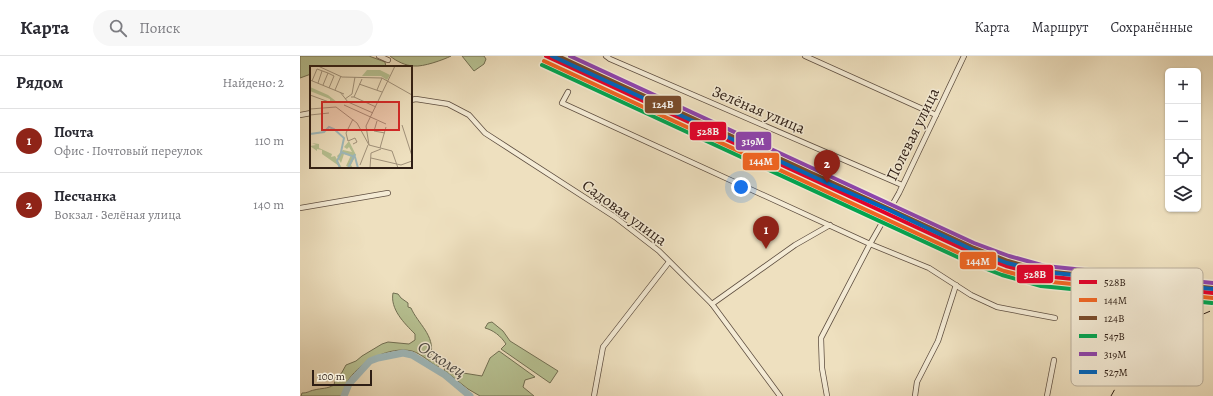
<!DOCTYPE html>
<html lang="ru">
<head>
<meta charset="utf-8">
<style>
  :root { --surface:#fff; --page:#f7f7f7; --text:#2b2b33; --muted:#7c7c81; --line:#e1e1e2; --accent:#8f2418 }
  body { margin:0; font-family:Alegreya,serif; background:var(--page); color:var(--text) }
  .controls { position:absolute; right:12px; top:12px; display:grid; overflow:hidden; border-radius:6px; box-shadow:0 1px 3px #0004 }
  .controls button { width:36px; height:36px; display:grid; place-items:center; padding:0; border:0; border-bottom:1px solid var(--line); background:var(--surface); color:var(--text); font:20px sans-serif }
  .scale { position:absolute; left:12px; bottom:10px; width:60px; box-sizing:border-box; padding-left:4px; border:2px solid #2e1e15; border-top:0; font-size:11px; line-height:14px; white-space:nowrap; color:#2e1e15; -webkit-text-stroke:3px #f4ebd5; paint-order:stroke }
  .you { position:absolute; left:441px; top:131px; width:14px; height:14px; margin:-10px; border:3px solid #fff; border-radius:50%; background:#1a73e8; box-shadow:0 0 0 6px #1a73e833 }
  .badge { display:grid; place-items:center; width:26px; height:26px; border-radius:50%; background:var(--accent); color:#fff; font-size:13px; font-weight:700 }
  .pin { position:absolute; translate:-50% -33px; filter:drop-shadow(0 1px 2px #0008) }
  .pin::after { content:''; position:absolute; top:21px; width:14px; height:12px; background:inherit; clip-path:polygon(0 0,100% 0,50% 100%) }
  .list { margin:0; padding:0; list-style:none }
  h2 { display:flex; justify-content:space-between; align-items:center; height:52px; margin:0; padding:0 16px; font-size:17px }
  h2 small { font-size:13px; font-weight:400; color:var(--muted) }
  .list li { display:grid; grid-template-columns:26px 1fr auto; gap:12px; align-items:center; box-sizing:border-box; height:64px; padding:0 16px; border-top:1px solid var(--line) }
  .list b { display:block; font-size:15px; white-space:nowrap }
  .list p { margin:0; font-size:13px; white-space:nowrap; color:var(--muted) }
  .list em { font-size:13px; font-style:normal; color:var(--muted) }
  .icon { flex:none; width:22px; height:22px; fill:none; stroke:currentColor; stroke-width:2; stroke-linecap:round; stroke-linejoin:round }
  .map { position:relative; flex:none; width:913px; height:340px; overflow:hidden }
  header { display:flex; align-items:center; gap:24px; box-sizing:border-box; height:56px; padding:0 20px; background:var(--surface); border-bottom:1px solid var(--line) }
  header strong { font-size:19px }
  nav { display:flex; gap:22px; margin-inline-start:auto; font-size:14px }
  .search { width:280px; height:36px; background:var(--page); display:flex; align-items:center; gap:10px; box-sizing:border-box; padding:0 14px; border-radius:22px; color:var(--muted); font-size:15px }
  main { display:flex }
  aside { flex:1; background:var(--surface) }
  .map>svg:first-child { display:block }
</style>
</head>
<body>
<header>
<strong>Карта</strong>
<div class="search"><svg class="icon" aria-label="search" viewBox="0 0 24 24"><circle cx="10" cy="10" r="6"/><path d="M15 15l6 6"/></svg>Поиск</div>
<nav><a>Карта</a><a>Маршрут</a><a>Сохранённые</a></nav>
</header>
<main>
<aside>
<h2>Рядом<small>Найдено: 2</small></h2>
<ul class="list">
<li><span class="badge">1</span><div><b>Почта</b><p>Офис · Почтовый переулок</p></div><em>110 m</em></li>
<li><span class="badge">2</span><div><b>Песчанка</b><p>Вокзал · Зелёная улица</p></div><em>140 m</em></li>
</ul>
</aside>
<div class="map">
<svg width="913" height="340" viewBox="0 0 913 340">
  <rect width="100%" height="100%" fill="#eee0bf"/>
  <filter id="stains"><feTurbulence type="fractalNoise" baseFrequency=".005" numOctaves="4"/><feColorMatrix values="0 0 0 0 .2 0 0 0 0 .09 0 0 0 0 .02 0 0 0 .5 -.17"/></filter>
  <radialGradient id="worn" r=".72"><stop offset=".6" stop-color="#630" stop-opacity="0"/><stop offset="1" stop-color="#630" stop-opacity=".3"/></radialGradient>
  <g fill="#b7c293" stroke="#727054">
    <polygon points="0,0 69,0 85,6 86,11 11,11 11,18 0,22"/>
    <path d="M90,0h61c-8,4 -28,11 -37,10 -8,0 -18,-5 -24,-10z"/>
    <polygon points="162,0 184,0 186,3 184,8 174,15"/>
    <path d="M93,237l5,1 3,4 7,5v4l3,1c7,16 24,27 20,47l9,7 -2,5c-9,-5 -16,-13 -26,-16 -23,-5 -50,10 -63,28 -3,5 -5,11 -7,17h-41l1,-3c6,0 7,-2 12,-3 8,-2 13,-1 20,-5l2,-9 5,-2 5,-9 10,-4 6,-5 20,-12 6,-2 21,2 6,-4v-6c-11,-11 -25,-25 -22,-41z"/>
    <path d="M192,266l11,9 7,10 48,30 -8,12 -49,-34 5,-5c-5,-8 -13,-14 -21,-16l3,-5z"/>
    <polygon points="199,295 235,321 225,324 223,331 234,340 180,340 168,333 144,314 148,307 157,316 182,320 190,302"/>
  </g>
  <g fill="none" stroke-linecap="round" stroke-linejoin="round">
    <polyline stroke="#9fbabd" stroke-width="7" points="44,340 49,328 70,305 78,302 103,297 112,299 145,319 170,340"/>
    <defs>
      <g id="minor">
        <polyline points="79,0 88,4"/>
        <polyline points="306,0 310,3 602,129"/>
        <polyline points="505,0 636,59"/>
        <polyline points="268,36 262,47 570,188 629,212 671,239 697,251 755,262"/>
        <polyline points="111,44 116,43 148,48 169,59 185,77 315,161 359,195 412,248 480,340"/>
        <polyline points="0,59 11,57"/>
        <polyline points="0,152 88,137"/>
        <polyline points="412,248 495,189 530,169"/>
        <polyline points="294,340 303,291 369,206"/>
        <polyline points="527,340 522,312 521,282 570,188 599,137 664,0"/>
        <polyline points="615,340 617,326 638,285 656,229"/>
        <polyline points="747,340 754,304"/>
      </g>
    </defs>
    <use href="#minor" stroke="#5e4e40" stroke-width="6"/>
    <use href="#minor" stroke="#f4ebd5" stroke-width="4.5"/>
    <path stroke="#2e1e15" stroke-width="1" stroke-dasharray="7 7" stroke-linecap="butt" d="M811,340c22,-41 59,-69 102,-86"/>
    <defs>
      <polyline id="rail-1" points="246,0 670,196 706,210 743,220 913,237"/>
      <polyline id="rail-2" points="244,5 668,201 704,215 742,225 913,242"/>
      <polyline id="rail-3" points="258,0 672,191 708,205 744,215 913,232"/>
      <polyline id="rail-4" points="242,9 666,205 702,219 741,230 912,247"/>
      <polyline id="rail-5" points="270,0 674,187 709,200 745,210 913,227"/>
      <polyline id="rail-6" points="252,0 527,127 589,154 673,194 707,207 744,216 913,233"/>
    </defs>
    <use href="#rail-1" stroke="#f4ebd5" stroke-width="7"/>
    <use href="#rail-2" stroke="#f4ebd5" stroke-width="7"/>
    <use href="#rail-3" stroke="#f4ebd5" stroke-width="7"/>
    <use href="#rail-4" stroke="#f4ebd5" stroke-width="7"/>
    <use href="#rail-5" stroke="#f4ebd5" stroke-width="7"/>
    <use href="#rail-6" stroke="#f4ebd5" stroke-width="7"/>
    <use href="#rail-1" stroke="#e4002b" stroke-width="4"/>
    <use href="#rail-2" stroke="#f26522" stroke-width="4"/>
    <use href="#rail-3" stroke="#7a4b2a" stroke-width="4"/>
    <use href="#rail-4" stroke="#00a651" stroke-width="4"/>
    <use href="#rail-5" stroke="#8e44ad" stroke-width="4"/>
    <use href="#rail-6" stroke="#0065bd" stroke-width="4"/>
  </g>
  <g text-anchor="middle" stroke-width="3" stroke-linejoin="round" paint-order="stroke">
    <g font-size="16" fill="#2e1e15" stroke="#f4ebd5">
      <text transform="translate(459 53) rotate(23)" y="6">Зелёная улица</text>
      <text transform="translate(612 78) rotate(-64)" y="6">Полевая улица</text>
      <text transform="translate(325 156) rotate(36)" y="6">Садовая улица</text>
    </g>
    <g font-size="17" font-style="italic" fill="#504d47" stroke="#f4ebd5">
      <text transform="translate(142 303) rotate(33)" y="6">Осколец</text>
    </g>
  </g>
  <g transform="translate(10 10)">
    <rect width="102" height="102" fill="#eee0bf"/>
    <path d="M57,4h13l10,5 -3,5 -6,-4h-19zM0,21l18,8 9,7h-7v-3l-20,-8zM39,75l7,14 -5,10 2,3 -7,-2 5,-11 -7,-1 -3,9 -4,-7 6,-6 9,2 -3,-5 -2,2 -3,-2zM2,77l7,1v4l13,6 -1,3 4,-1 7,12 -20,-14v-4l-5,-1v2l-7,-5 6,-1z" fill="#b7c293"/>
    <path fill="none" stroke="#9fbabd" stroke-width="2" d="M0,68l14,-2 5,-5 5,2 10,9 -3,14 14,5 3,11M30,102l-3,-7 4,-8M38,102l7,-14"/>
    <path fill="none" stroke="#a1927b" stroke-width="1" d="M8,0l24,11 40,1 30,17M0,14l34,14M2,15l5,-12 11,4 6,3 -5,12M8,17l4,-12M49,18l23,8M13,19l5,-12M25,24l6,-14M67,24l5,-12M30,26l8,10 25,11M0,29l19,7M41,31h3l8,-18M44,31l22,10M35,33l7,-5 3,-17M34,39l42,19M0,43l26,-2 21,16 12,22M0,49l19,-2M67,55l-3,10 11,2M92,59l10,31M43,78l4,-2 -2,-4 -7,3 -2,-8 7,-14M59,79l-3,-19 29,-60M59,79l23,6 6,17M70,82l6,-21M61,92l30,7 11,-4M50,99l8,-20M60,102l1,-15 10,-4"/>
    <path fill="#d62828" fill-opacity="0.15" stroke="#d62828" stroke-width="2" d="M12,36h77v28h-77z"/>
    <rect width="102" height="102" fill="none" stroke="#2e1e15" stroke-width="2"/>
  </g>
  <rect x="771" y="212" width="132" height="118" rx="6" fill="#f4ebd5" stroke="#b9ae9b" stroke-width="1"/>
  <rect x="779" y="224" width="18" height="4" fill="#e4002b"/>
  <rect x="779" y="242" width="18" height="4" fill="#f26522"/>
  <rect x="779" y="260" width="18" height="4" fill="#7a4b2a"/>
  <rect x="779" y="278" width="18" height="4" fill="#00a651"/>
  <rect x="779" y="296" width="18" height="4" fill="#8e44ad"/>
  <rect x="779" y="314" width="18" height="4" fill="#0065bd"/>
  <g font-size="11" fill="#2e1e15">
    <text x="804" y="230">528В</text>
    <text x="804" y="248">144М</text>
    <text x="804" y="266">124В</text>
    <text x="804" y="284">547В</text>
    <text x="804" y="302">319М</text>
    <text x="804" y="320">527М</text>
  </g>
  <g stroke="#f4ebd5" stroke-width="1.5">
    <rect x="344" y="39" width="38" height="19" rx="4" fill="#7a4b2a"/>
    <rect x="389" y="65" width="38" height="20" rx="4" fill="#e4002b"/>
    <rect x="435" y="75" width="37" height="20" rx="4" fill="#8e44ad"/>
    <rect x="442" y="96" width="38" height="19" rx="4" fill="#f26522"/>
    <rect x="659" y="195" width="38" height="19" rx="4" fill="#f26522"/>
    <rect x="716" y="208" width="38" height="20" rx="4" fill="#e4002b"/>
  </g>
  <g font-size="11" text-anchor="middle" font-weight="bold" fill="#fff">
    <text x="363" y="52">124В</text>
    <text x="408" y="79">528В</text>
    <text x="453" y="89">319М</text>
    <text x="461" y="109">144М</text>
    <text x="678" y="209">144М</text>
    <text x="735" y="222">528В</text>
  </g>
  <rect width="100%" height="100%" filter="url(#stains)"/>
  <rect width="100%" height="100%" fill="url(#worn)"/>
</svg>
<div class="controls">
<button>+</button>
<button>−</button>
<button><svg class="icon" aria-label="locate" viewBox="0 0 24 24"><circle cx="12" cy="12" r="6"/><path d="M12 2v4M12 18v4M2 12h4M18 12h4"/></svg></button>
<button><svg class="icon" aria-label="layers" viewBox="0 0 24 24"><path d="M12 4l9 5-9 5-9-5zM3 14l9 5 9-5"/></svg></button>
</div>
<div class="scale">100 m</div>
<div class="you"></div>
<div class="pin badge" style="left:466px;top:193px">1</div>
<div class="pin badge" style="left:527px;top:127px">2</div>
</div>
</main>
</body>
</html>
